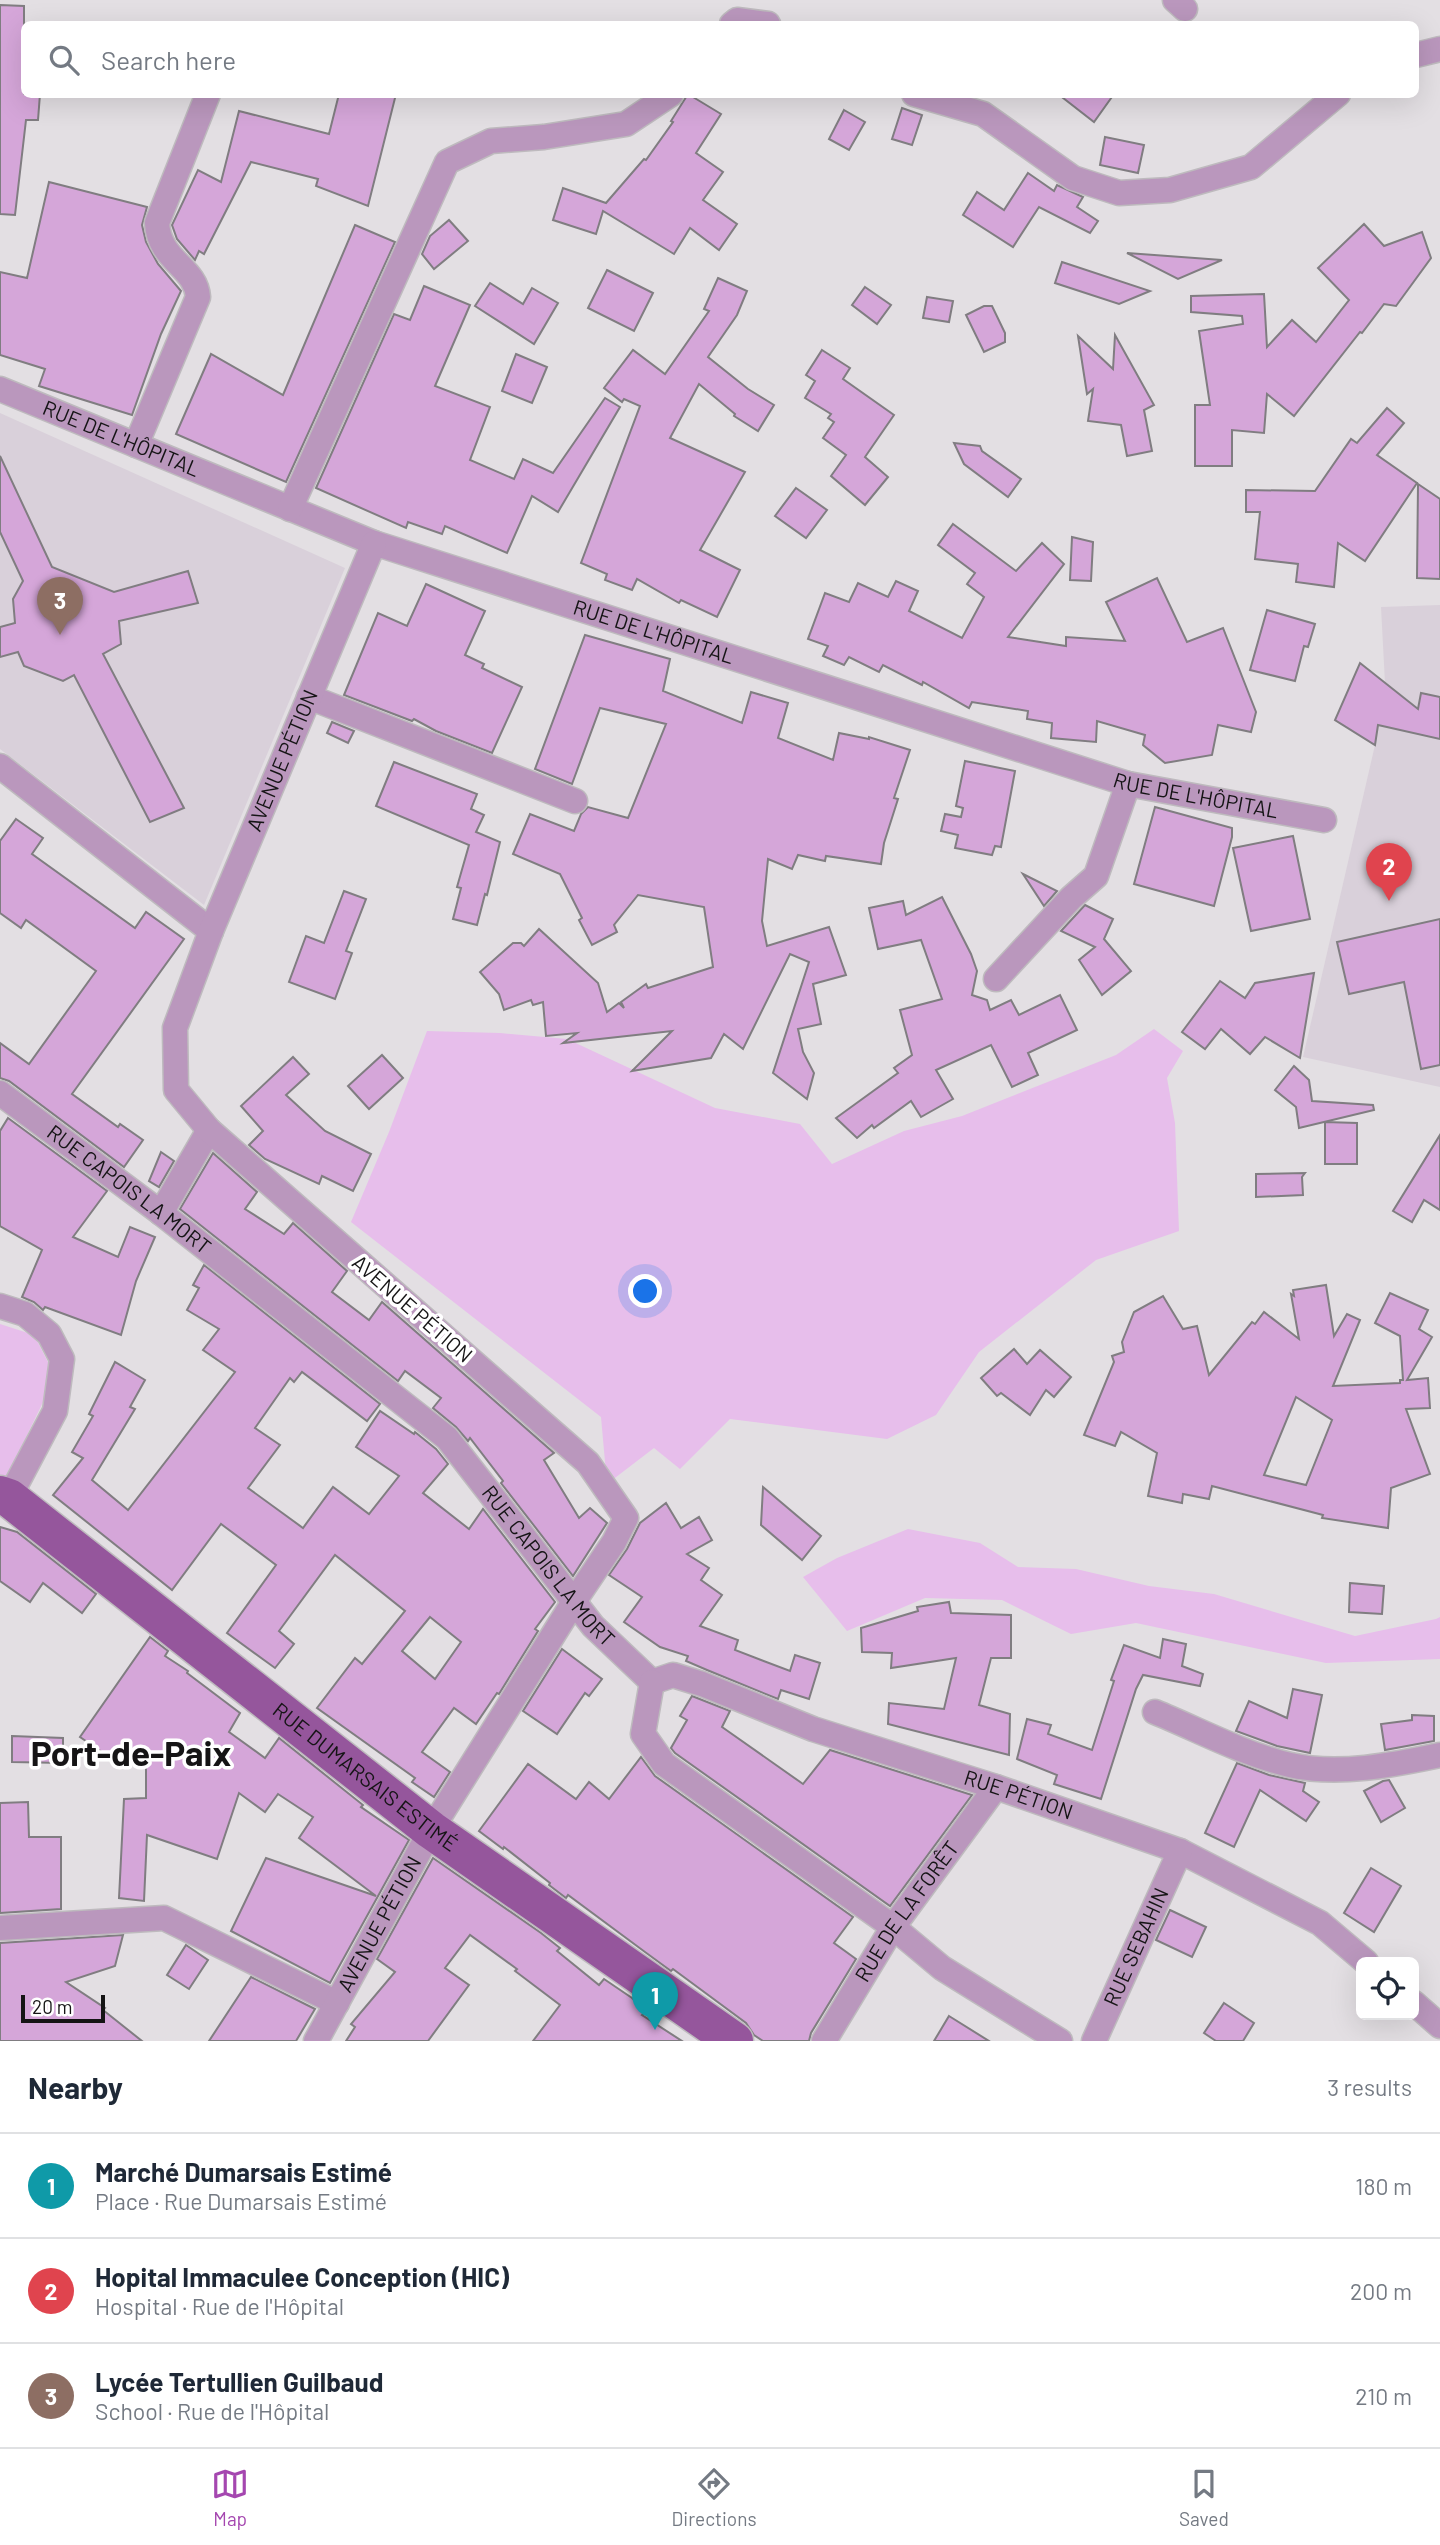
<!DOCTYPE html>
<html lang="en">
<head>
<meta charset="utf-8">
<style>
  :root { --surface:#fff; --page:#f2f2f3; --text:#1f2937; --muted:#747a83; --line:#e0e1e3; --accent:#a547b0 }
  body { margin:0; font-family:Barlow,sans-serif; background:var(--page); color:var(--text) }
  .controls { position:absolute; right:21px; bottom:21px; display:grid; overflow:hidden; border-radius:10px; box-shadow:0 7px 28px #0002 }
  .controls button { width:63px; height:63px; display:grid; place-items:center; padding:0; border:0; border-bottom:2px solid var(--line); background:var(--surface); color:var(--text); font:35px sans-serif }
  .scale { position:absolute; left:21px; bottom:18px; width:84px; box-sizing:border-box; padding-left:7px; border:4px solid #151415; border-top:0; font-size:19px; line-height:24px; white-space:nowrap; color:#151415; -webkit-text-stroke:5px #fff; paint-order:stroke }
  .you { position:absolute; left:646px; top:1292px; width:24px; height:24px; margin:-18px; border:5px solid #fff; border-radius:50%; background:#1a73e8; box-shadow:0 0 0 10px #1a73e833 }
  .badge { display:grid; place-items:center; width:46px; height:46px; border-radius:50%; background:var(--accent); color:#fff; font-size:23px; font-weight:700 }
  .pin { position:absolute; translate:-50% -58px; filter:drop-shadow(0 2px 4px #0008) }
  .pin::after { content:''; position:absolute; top:37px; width:24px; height:21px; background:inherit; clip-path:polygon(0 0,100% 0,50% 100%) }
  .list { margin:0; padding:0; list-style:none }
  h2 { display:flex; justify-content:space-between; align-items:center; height:91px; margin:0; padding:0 28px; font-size:30px }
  h2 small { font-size:23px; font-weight:400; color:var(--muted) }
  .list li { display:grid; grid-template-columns:46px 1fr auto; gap:21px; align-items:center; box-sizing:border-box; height:105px; padding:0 28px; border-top:2px solid var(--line) }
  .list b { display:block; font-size:26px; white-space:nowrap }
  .list p { margin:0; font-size:23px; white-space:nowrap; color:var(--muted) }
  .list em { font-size:23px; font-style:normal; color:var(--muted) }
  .icon { flex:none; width:38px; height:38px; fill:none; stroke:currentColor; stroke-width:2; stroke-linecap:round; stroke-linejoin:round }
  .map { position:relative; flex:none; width:1440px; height:2041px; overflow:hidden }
  .search { position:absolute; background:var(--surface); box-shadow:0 7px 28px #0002; left:21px; right:21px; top:21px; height:77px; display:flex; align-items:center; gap:18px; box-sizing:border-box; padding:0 24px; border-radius:10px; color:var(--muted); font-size:26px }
  .sheet { height:406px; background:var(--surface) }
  nav { display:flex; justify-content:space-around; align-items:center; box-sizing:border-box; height:98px; border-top:2px solid var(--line); background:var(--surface); font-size:19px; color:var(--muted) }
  nav a { display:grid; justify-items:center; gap:4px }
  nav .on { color:var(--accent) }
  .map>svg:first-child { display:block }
</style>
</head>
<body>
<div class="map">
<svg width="1440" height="2041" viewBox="0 0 1440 2041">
  <rect width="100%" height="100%" fill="#e3dfe3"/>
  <g fill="#d9d0da">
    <polygon points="0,413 345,568 204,905 0,749"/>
    <polygon points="1440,605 1440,1087 1303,1057 1375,745 1385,683 1381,607"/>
  </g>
  <g fill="#e7beeb">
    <polygon points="1154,1029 1183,1051 1167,1078 1175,1123 1179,1231 1096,1260 979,1352 936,1415 887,1439 730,1419 680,1469 654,1448 607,1484 601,1417 351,1222 389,1132 427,1031 500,1033 567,1039 715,1108 800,1124 832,1164 904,1131 962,1116 1116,1055"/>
    <polygon points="0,1324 34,1335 51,1368 44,1400 3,1485 0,1484"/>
    <polygon points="908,1529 980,1543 1018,1567 1076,1569 1149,1586 1214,1594 1355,1636 1436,1619 1440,1617 1440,1659 1326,1663 1136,1623 1071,1634 1002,1600 925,1598 847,1631 803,1577 837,1558"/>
  </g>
  <g fill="#d5a6d9" stroke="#807d81" stroke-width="2" fill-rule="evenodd">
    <polygon points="0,5 24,6 24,94 40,94 38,120 26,120 15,215 0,214"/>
    <polygon points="339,94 396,94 368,206 316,186 318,179 251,162 204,254 199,251 195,260 177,239 172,225 198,170 221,182 239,111 329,134"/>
    <polygon points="688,94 721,114 696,153 723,172 703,200 737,224 719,250 690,228 674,254 603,211 596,234 553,220 563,188 606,203 644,159 646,160 673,122 671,121"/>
    <polygon points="1058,94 1114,94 1094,122"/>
    <polygon points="902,108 922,115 912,145 892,139"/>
    <polygon points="844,110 865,122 849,150 829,139"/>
    <polygon points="1105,137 1144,145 1138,173 1100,165"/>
    <polygon points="1028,173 1054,191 1057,185 1083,197 1077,207 1098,221 1090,233 1039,207 1013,247 963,215 977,192 1004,210"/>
    <polygon points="49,182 147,207 142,225 146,242 158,264 181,291 161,334 132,415 39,386 45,369 0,355 0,272 27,278"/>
    <polygon points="449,220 468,241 434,269 422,254 430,236"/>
    <polygon points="1364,224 1384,246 1422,232 1431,258 1396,306 1384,304 1362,333 1360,332 1294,416 1267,394 1264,433 1232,430 1232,466 1195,466 1195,405 1210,405 1199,331 1243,324 1242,316 1191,312 1191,296 1264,294 1267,347 1292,320 1316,342 1349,300 1318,268"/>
    <polygon points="355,225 395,242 286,482 176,434 211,354 283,395"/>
    <polygon points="1127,253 1222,260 1178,279"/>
    <polygon points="1062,262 1150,291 1119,304 1055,283"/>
    <polygon points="607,270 653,293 634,331 588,308"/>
    <polygon points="718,278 747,291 737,315 708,357 748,389 774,405 758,431 734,416 735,414 699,384 670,438 745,472 700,550 740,570 717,617 681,600 679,603 637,579 632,590 605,580 607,574 581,563 640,406 624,399 622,402 604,388 633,350 665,374 709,311 704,309"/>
    <polygon points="490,283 523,304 532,288 558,303 534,344 475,306"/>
    <polygon points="424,286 470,305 435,386 490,407 470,460 514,479 523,459 553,473 605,398 620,407 558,512 532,496 507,553 445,526 442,534 408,522 406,528 316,488 394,314 410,320"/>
    <polygon points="865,287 891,305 877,324 852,305"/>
    <polygon points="927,297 953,301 949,322 923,318"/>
    <polygon points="984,306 992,306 1005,333 1005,342 984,352 966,315"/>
    <polygon points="1115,335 1154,405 1144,410 1152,451 1127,456 1121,425 1088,421 1093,389 1087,394 1078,336 1113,369"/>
    <polygon points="822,350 850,368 843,379 894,415 865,457 888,477 865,505 831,476 846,455 823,438 834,422 828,418 831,414 805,398 815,381 806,375"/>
    <polygon points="516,354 547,367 532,403 502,391"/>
    <polygon points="1387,408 1404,423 1377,455 1417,483 1365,561 1338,543 1334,587 1296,582 1298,564 1255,559 1260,512 1246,512 1246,490 1315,491 1351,439 1357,443"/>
    <polygon points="954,443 980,446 982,451 1021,479 1008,497 964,464"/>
    <polygon points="0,456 52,567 114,592 188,571 198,603 119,621 121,644 103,654 184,808 150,822 74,675 63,681 24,666 18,652 0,657 0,627 15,623 13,599 23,581 0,532"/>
    <polygon points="1418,484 1440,499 1440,579 1417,578"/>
    <polygon points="796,488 827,510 806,538 775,516"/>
    <polygon points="953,524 1016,571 1042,543 1064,564 1008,637 1066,646 1066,637 1125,641 1106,602 1157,578 1187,642 1223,628 1256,712 1251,732 1218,725 1212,755 1165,763 1143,745 1145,735 1097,721 1096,742 1051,738 1052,723 1027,719 1028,711 972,702 969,708 923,682 922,685 883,665 879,672 849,657 844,665 823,656 828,646 808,639 825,593 849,602 858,583 888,597 896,581 918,591 909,611 962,638 984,597 967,584 975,573 938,545"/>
    <polygon points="1072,537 1093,542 1091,581 1070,580"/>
    <polygon points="426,584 485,611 465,655 484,664 482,668 522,687 492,753 436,731 414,719 412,721 344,695 378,613 407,626"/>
    <polygon points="1267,610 1315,624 1308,647 1304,646 1295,681 1250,670"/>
    <polygon points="585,635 670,659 663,691 742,723 751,692 788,703 778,738 833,760 839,733 869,739 869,737 910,750 894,798 898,799 884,843 881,864 826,856 825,861 798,855 792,869 768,859 762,921 767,946 829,927 846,975 813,984 821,1024 798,1029 803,1052 814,1073 807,1099 773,1073 809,962 790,954 743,1049 724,1034 711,1058 632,1071 672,1031 563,1043 577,1033 546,1036 543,1002 533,1005 531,1000 504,1010 499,994 480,972 513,943 521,943 524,946 539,929 598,983 607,1012 619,1003 624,1008 621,1002 646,984 648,988 713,967 704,907 638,895 614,925 617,932 592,945 579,920 582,918 560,874 513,854 530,814 574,831 581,814 588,807 628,818 666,724 600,708 572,784 535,769"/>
    <polygon points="1360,663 1418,709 1421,693 1440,697 1440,739 1378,725 1375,745 1335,720"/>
    <polygon points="332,722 354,731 348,743 327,733"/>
    <polygon points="965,761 1015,771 1001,847 995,846 992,855 955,848 958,835 941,831 945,814 961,817 963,808 956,806"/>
    <polygon points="394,762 477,794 471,809 484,815 476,832 500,842 487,895 485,894 477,925 453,919 461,888 457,887 469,845 376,806"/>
    <polygon points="1155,807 1232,828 1232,837 1214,906 1134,884"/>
    <polygon points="16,819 43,838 32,854 135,928 146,912 184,939 72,1094 118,1127 120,1124 143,1140 124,1167 9,1081 0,1078 0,1043 29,1064 96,971 26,920 21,928 0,913 0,841"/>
    <polygon points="1293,836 1310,919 1251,931 1233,848"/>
    <polygon points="1023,874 1057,891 1044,906"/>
    <polygon points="344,891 366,899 346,951 352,953 335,999 289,982 306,936 324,943"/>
    <polygon points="942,897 971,954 977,971 972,995 987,1000 990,1010 1011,1000 1019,1015 1060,995 1077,1030 1028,1053 1038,1075 1012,1087 991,1045 936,1070 953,1099 921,1117 911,1101 874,1128 872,1125 857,1138 836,1118 898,1073 894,1068 912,1055 900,1010 942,999 921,940 878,949 869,908 903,901 906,915"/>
    <polygon points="1085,905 1113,919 1104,939 1131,971 1102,995 1079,960 1095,947 1061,931"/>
    <polygon points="1440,919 1440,1065 1421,1069 1404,982 1349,994 1337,942"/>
    <polygon points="1314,973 1300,1058 1265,1037 1250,1054 1221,1029 1205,1049 1182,1032 1220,981 1245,998 1255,983"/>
    <polygon points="382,1055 403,1078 369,1109 348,1086"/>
    <polygon points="293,1057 309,1074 286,1095 325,1131 371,1154 353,1191 322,1176 319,1184 265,1159 249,1145 263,1131 241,1106"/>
    <polygon points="1294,1066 1309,1080 1312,1101 1373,1105 1374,1110 1299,1128 1296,1107 1275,1090"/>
    <polygon points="8,1118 107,1191 73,1237 118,1257 130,1227 155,1237 136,1281 121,1335 45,1307 43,1310 34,1302 22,1297 42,1250 0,1226 0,1131"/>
    <polygon points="1325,1122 1357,1123 1357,1164 1325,1164"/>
    <polygon points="1440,1135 1440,1210 1424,1200 1412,1222 1393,1211"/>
    <polygon points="161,1152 174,1161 159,1187 149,1181"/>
    <polygon points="213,1153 257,1192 245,1209 284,1234 293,1223 347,1271 332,1292 369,1320 382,1302 554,1453 544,1460 579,1518 590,1508 607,1523 573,1576 501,1483 503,1481 470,1438 468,1441 456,1427 433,1408 441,1398 405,1371 398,1381 180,1209"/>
    <polygon points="1305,1173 1302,1177 1303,1195 1256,1197 1256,1174"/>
    <path d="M204,1265l176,139 -13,17 -65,-49 -8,10 -4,-4 -35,50 25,17 -32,43 55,40 30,-41 36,27 30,-38 -43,-29 24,-36 34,23 1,-2 21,17 12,15 -25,29 46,36 14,-20 72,93 -20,27 3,2 -39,63 -2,-1 -21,31 -22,-16 -32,44 28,20 -16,25 -22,-15 3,-4 -98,-70 38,-50 7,6 43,-53 -70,-56 -56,76 15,13 -19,24 -48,-35 49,-68 -55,-41 -49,66 -119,-95 30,-37 -11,-6 21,-36 -4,-2 26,-52 30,18 -15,27 5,2 -43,71 36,30 107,-138 -32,-22 16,-21 -32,-19 12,-22 -6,-3zM430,1617l31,25 -26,37 -33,-28z"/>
    <path d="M1326,1285l8,51 13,-22 13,6 -27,66 67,-3v-3h3l-3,-44 -25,-13 15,-30 38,17 -9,19 13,8 -25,43 21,-2 2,30 -24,1 24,65 -39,14 -3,40 -66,-10 1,-3 -111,-29 -3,13 -26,-5 -1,9 -34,-7 9,-43 -36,-21 -6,14 -31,-11 30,-73 -2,-6 12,-4 -2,-10 12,-30 29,-16 20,33 14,-3 12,49 43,-53 3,2 9,-12 35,27 -8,-45 3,2 -1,-6zM1296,1397l36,23 -26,65 -42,-10z"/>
    <polygon points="1014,1349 1027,1364 1040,1350 1071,1377 1054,1397 1046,1390 1030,1415 1001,1393 997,1396 981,1378"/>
    <polygon points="763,1487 821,1536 802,1560 761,1525"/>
    <polygon points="666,1503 681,1528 699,1517 712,1540 687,1554 709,1568 701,1580 722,1595 700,1626 738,1640 735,1650 790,1671 795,1655 820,1663 809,1699 781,1690 778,1699 707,1670 686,1661 688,1656 660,1647 624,1622 642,1597 609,1575 627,1549 640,1523"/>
    <polygon points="0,1527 17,1532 96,1594 82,1613 43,1583 30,1602 0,1581"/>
    <polygon points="1350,1583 1384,1586 1382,1614 1349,1612"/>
    <polygon points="949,1602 951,1613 1011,1615 1011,1658 991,1658 979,1705 1010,1714 1009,1755 888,1724 889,1703 944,1709 956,1658 891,1668 892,1653 862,1652 861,1628 918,1611 917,1607"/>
    <polygon points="150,1637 168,1651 165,1656 188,1671 187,1673 240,1713 229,1732 265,1758 279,1738 363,1805 361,1807 409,1840 330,1983 231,1931 266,1858 376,1896 299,1838 313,1817 278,1794 265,1812 239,1793 217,1859 147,1835 144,1901 119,1898 124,1799 146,1798 146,1765 121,1765 80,1737"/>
    <polygon points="1163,1639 1186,1644 1182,1666 1203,1674 1200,1686 1143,1675 1136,1689 1101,1799 1054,1784 1057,1775 1017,1759 1027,1719 1051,1725 1048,1734 1092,1750 1114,1681 1111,1680 1124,1645 1160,1658"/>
    <polygon points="562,1649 602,1679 589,1696 585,1693 557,1734 523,1711"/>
    <polygon points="1293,1689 1322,1695 1310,1753 1277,1746 1236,1731 1249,1701 1287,1718"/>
    <polygon points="692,1696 730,1711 722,1727 803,1784 830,1750 972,1795 890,1906 675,1753 671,1748 687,1720 680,1716"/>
    <polygon points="1412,1715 1434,1716 1434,1741 1385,1750 1381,1724 1412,1720"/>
    <polygon points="12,1736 63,1738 63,1763 12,1762"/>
    <polygon points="641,1757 655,1776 853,1917 834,1943 856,1959 811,2033 809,2041 763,2041 754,2035 746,2023 673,1969 671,1971 645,1952 568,1895 566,1898 549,1885 550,1883 504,1847 503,1849 479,1831 528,1764 576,1799 589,1782 609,1799"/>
    <polygon points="1237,1763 1269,1775 1305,1783 1303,1791 1319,1802 1306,1821 1260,1790 1234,1847 1205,1833"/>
    <polygon points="1389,1780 1405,1808 1381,1822 1364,1791 1383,1781"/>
    <polygon points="28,1802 29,1837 61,1837 61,1909 0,1913 0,1803"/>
    <polygon points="433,1858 541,1933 560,1948 557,1951 599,1985 604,1979 632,1998 646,2011 642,2015 682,2041 533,2041 560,2005 515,1971 517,1969 470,1935 445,1968 469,1985 428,2041 346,2041 355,2027 351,2024 395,1972 377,1959"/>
    <polygon points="1371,1868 1401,1886 1374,1932 1344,1913"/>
    <polygon points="1170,1910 1206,1927 1192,1957 1156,1940"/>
    <polygon points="123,1935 115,1966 66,1982 105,2008 103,2010 142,2041 0,2041 0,1943"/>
    <polygon points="186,1945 208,1960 189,1989 167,1975"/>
    <polygon points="251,1977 315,2009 296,2041 209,2041"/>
    <polygon points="1224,2003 1254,2023 1243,2041 1216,2041 1204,2033"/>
    <polygon points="949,2016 989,2041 934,2041"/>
  </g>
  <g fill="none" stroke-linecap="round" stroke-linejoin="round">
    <defs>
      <g id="minor">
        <polyline points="1175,0 1185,9"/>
        <polyline points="732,24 737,20 768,24"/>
        <polyline points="1416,55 1440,49"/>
        <polyline points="914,94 983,114 1073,178 1119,193 1170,190 1251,167 1338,94"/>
        <path id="s1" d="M0,389l374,154 754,241 196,36"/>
        <path d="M136,445l62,-148c-2,-30 -39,-36 -41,-74l51,-129"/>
        <polyline points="290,509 447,162 491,141 544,137 626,124 671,94"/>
        <polyline points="309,697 575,801"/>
        <polyline points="0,766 211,931"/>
        <polyline points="996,979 1071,898 1096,876 1128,784"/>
        <path id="s2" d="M0,1093l161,120 286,225 146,188 59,56"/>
        <polyline points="161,1213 209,1130"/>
        <polyline points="0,1306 25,1314 49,1334 62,1359 55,1411 9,1498"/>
        <path id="s3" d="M652,1682l21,-7 29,9 111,45 183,58 184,64 140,72 46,39"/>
        <polyline points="652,1682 643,1734 664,1764 893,1927 942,1968 1060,2041"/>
        <path d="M1155,1712c44,18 88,42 135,53 48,11 103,0 150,-10"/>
        <polyline points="0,1928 164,1918 337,2003"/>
        <polyline points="1414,2003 1440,2026"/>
        <path id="s4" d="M316,2041l115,-211 144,-230 39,-58 12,-24 -38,-55 -379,-333 -33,-40 -1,-62 36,-97 163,-388"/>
        <path id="s5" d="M824,2041l69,-114 103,-140"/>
        <path id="s6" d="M1094,2041l86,-190"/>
      </g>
      <g id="primary">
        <path id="s7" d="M0,1495l9,3 422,332 303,211"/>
      </g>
    </defs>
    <use href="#minor" stroke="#bebabe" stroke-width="27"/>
    <use href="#primary" stroke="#bebabe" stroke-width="41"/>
    <use href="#minor" stroke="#ba97bd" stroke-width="24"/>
    <use href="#primary" stroke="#95569c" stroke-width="38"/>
  </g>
  <g text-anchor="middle" stroke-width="7" stroke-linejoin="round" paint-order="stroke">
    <g font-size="21" fill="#151415" stroke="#fff">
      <text dy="7" stroke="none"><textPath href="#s1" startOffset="131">RUE DE L'HÔPITAL</textPath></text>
      <text dy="7" stroke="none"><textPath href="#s1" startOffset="698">RUE DE L'HÔPITAL</textPath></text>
      <text dy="7" stroke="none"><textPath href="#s4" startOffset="1582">AVENUE PÉTION</textPath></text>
      <text dy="7" stroke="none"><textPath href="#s1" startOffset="1265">RUE DE L'HÔPITAL</textPath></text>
      <text dy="7" stroke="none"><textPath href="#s2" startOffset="161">RUE CAPOIS LA MORT</textPath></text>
      <text transform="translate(412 1309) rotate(41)" y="7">AVENUE PÉTION</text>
      <text dy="7" stroke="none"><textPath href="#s2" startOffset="728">RUE CAPOIS LA MORT</textPath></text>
      <text dy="7" stroke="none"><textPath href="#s7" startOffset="462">RUE DUMARSAIS ESTIMÉ</textPath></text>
      <text dy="7" stroke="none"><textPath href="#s3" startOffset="388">RUE PÉTION</textPath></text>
      <text dy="7" stroke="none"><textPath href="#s5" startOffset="154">RUE DE LA FORÊT</textPath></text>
      <text dy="7" stroke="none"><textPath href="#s4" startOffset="133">AVENUE PÉTION</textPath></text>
      <text dy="7" stroke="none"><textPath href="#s6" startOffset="103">RUE SEBAHIN</textPath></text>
    </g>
    <g font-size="35" font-weight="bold" fill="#151415" stroke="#fff">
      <text x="131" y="1766">Port-de-Paix</text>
    </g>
  </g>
</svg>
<div class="controls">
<button><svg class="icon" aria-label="locate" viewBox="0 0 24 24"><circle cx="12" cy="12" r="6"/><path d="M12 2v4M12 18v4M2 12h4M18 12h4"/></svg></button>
</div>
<div class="scale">20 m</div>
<div class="you"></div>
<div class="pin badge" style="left:655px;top:2030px;background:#0f9aa8">1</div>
<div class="pin badge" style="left:1389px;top:901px;background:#e0444e">2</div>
<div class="pin badge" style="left:60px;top:635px;background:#8d6e63">3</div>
<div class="search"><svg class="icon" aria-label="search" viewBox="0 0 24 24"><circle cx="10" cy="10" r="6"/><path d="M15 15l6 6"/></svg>Search here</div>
</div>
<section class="sheet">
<h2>Nearby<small>3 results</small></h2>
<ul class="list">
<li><span class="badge" style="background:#0f9aa8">1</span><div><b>Marché Dumarsais Estimé</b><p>Place · Rue Dumarsais Estimé</p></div><em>180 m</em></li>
<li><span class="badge" style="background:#e0444e">2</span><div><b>Hopital Immaculee Conception (HIC)</b><p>Hospital · Rue de l'Hôpital</p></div><em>200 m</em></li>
<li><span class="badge" style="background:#8d6e63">3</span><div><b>Lycée Tertullien Guilbaud</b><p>School · Rue de l'Hôpital</p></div><em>210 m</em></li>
</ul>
</section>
<nav>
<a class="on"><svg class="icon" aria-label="map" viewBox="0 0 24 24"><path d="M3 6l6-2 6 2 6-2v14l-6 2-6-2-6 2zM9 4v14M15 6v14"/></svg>Map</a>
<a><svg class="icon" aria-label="directions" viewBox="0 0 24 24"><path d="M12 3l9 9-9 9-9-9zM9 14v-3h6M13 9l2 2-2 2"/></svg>Directions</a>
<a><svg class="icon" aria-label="saved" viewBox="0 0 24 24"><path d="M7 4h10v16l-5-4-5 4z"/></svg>Saved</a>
</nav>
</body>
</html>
